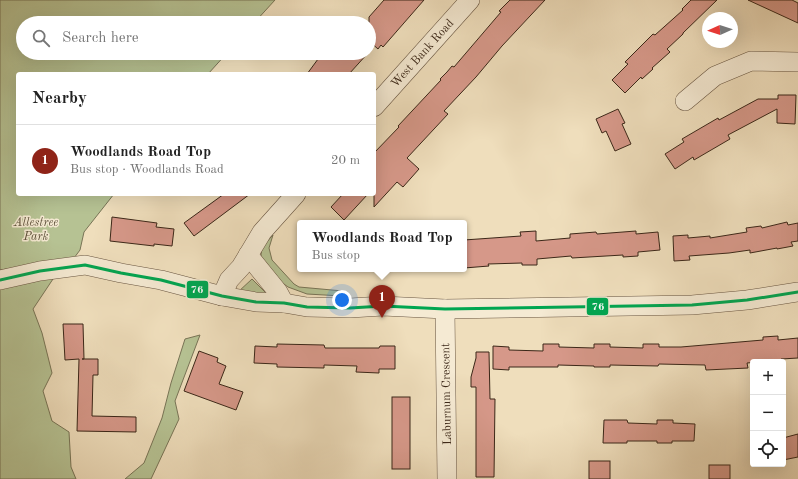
<!DOCTYPE html>
<html lang="en">
<head>
<meta charset="utf-8">
<style>
  :root { --surface:#fff; --page:#f6f6f6; --text:#222; --muted:#767676; --line:#e0e0e0; --accent:#8f2418 }
  body { margin:0; font-family:"Old Standard TT",serif; background:var(--page); color:var(--text) }
  .controls { position:absolute; right:12px; bottom:12px; display:grid; overflow:hidden; border-radius:4px; box-shadow:0 4px 16px #0002 }
  .controls button { width:36px; height:36px; display:grid; place-items:center; padding:0; border:0; border-bottom:1px solid var(--line); background:var(--surface); color:var(--text); font:20px sans-serif }
  .compass { position:absolute; left:702px; top:12px; width:36px; height:36px; border-radius:50%; background:var(--surface); box-shadow:0 4px 16px #0002; rotate:267deg }
  .you { position:absolute; left:342px; top:300px; width:14px; height:14px; margin:-10px; border:3px solid #fff; border-radius:50%; background:#1a73e8; box-shadow:0 0 0 6px #1a73e833 }
  .badge { display:grid; place-items:center; width:26px; height:26px; border-radius:50%; background:var(--accent); color:#fff; font-size:13px; font-weight:700 }
  .pin { position:absolute; translate:-50% -33px; filter:drop-shadow(0 1px 2px #0008) }
  .pin::after { content:''; position:absolute; top:21px; width:14px; height:12px; background:inherit; clip-path:polygon(0 0,100% 0,50% 100%) }
  .popup { position:absolute; left:297px; top:220px; width:170px; height:52px; box-sizing:border-box; display:grid; place-content:center; border-radius:4px; background:var(--surface); filter:drop-shadow(0 1px 3px #0005); font-size:13px; white-space:nowrap; color:var(--muted) }
  .popup b { font-size:15px; color:var(--text) }
  .popup::after { content:''; position:absolute; left:50%; top:100%; margin-left:-8px; border:8px solid transparent; border-top-color:var(--surface) }
  .list { margin:0; padding:0; list-style:none }
  h2 { display:flex; justify-content:space-between; align-items:center; height:52px; margin:0; padding:0 16px; font-size:17px }
  h2 small { font-size:13px; font-weight:400; color:var(--muted) }
  .list li { display:grid; grid-template-columns:26px 1fr auto; gap:12px; align-items:center; box-sizing:border-box; height:72px; padding:0 16px; border-top:1px solid var(--line) }
  .list b { display:block; font-size:15px; white-space:nowrap }
  .list p { margin:0; font-size:13px; white-space:nowrap; color:var(--muted) }
  .list em { font-size:13px; font-style:normal; color:var(--muted) }
  .icon { flex:none; width:22px; height:22px; fill:none; stroke:currentColor; stroke-width:2; stroke-linecap:round; stroke-linejoin:round }
  .map { position:relative; flex:none; width:798px; height:479px; overflow:hidden }
  .search { position:absolute; background:var(--surface); box-shadow:0 4px 16px #0002; left:16px; top:16px; width:360px; height:44px; display:flex; align-items:center; gap:10px; box-sizing:border-box; padding:0 14px; border-radius:22px; color:var(--muted); font-size:15px }
  .panel { position:absolute; background:var(--surface); box-shadow:0 4px 16px #0002; left:16px; top:72px; width:360px; height:124px; border-radius:4px }
  .map>svg:first-child { display:block }
</style>
</head>
<body>
<div class="map">
<svg width="798" height="479" viewBox="0 0 798 479">
  <rect width="100%" height="100%" fill="#efdebc"/>
  <filter id="stains"><feTurbulence type="fractalNoise" baseFrequency=".005" numOctaves="4"/><feColorMatrix values="0 0 0 0 .2 0 0 0 0 .09 0 0 0 0 .02 0 0 0 .5 -.17"/></filter>
  <radialGradient id="worn" r=".72"><stop offset=".6" stop-color="#630" stop-opacity="0"/><stop offset="1" stop-color="#630" stop-opacity=".3"/></radialGradient>
  <g fill="#b6c293" stroke="#787456">
    <polygon points="0,0 275,0 254,23 23,23 23,53 227,53 208,74 18,74 18,194 114,194 84,232 80,250 74,258 62,261 0,270"/>
    <polygon points="273,235 269,248 272,260 294,284 299,287 343,291 342,296 307,294 288,287 280,281 262,262 261,255 262,247"/>
    <polygon points="55,276 33,309 42,333 52,373 43,391 52,421 69,432 71,467 76,479 0,479 0,287"/>
    <polygon points="252,279 268,295 238,292"/>
    <polygon points="200,335 175,401 179,419 151,479 125,479 144,463 162,418 171,383 185,339"/>
  </g>
  <g fill="#d69889" stroke="#3b2718">
    <polygon points="384,0 424,0 383,47 381,45 378,49 369,41 369,17"/>
    <polygon points="510,0 545,0 502,46 476,77 444,111 448,114 407,158 419,169 403,187 397,182 374,207 374,153 399,127 398,126 441,80 440,79 447,72 452,66 454,67 501,12 499,11"/>
    <polygon points="691,0 717,0 683,33 683,34 667,49 670,52 652,68 653,69 642,79 641,77 625,93 612,80 628,64 625,62 653,34 655,35 683,10 682,9"/>
    <polygon points="748,0 792,0 798,3 798,23"/>
    <polygon points="347,53 368,53 349,74 307,74 321,55"/>
    <polygon points="778,95 796,95 795,124 777,123 777,109 728,135 730,139 694,160 693,157 675,169 665,154 684,142 682,139 718,118 719,120 758,99 778,99"/>
    <polygon points="618,109 625,123 622,124 631,144 615,151 606,131 602,133 596,119"/>
    <polygon points="224,194 250,194 194,236 184,223"/>
    <polygon points="343,194 368,194 344,220 331,207"/>
    <polygon points="112,217 157,223 156,227 174,229 172,246 154,244 154,246 110,241"/>
    <polygon points="787,222 788,225 798,223 798,241 791,242 793,246 777,249 777,248 750,253 750,250 729,253 689,256 690,260 674,261 673,236 688,235 688,238 710,236 710,238 747,232 746,228 761,226 762,228"/>
    <polygon points="536,231 536,241 570,238 570,234 596,232 597,234 636,231 636,234 658,232 660,250 638,252 638,256 623,257 623,255 572,258 571,256 537,259 537,265 522,265 522,263 488,264 489,266 464,268 464,240 521,236 520,232"/>
    <polygon points="63,324 83,324 84,359 82,359 98,359 98,375 93,375 92,416 136,417 136,432 77,431 79,359 65,360"/>
    <polygon points="778,336 778,340 798,338 798,358 781,359 781,360 747,363 748,368 706,370 705,365 659,364 658,366 610,365 610,367 594,367 594,366 558,365 558,367 509,367 509,370 493,369 493,346 509,347 509,350 543,351 543,344 559,344 559,347 594,348 594,344 610,344 610,347 643,348 643,344 659,344 659,347 681,347 763,340 763,337"/>
    <polygon points="277,344 324,345 325,348 379,348 380,346 395,346 395,369 379,369 379,373 356,372 357,366 324,365 324,368 277,367 277,364 254,363 255,346 277,347"/>
    <polygon points="199,351 218,358 217,362 226,366 219,384 243,392 236,410 184,391"/>
    <polygon points="476,352 489,352 490,399 495,399 494,477 476,477 476,387 471,387 471,377 476,358"/>
    <rect x="392" y="397" width="18" height="72"/>
    <polygon points="604,420 627,420 628,423 657,424 657,420 673,420 673,423 695,424 694,441 672,441 672,443 657,443 657,441 627,441 627,443 603,443"/>
    <polygon points="798,434 798,457 783,460 783,438"/>
    <rect x="589" y="461" width="21" height="18"/>
    <rect x="709" y="465" width="21" height="14"/>
  </g>
  <g fill="none" stroke-linecap="round" stroke-linejoin="round">
    <defs>
      <g id="minor">
        <polyline points="685,101 715,76 751,61 798,62"/>
        <polyline points="374,107 470,0"/>
        <polyline points="248,255 278,292 284,303"/>
        <polyline points="0,280 40,271 85,265 121,273 161,280 222,296 256,302 284,303 307,307 350,308 383,306 445,309 692,305 747,300 798,292"/>
        <polyline points="222,296 229,280 241,267 262,232 296,194"/>
        <polyline points="445,309 447,479"/>
      </g>
    </defs>
    <use href="#minor" stroke="#685541" stroke-width="20"/>
    <use href="#minor" stroke="#f5ead3" stroke-width="19"/>
    <defs>
      <polyline id="bus-1" points="0,280 40,271 85,265 121,273 161,280 222,296 256,302 284,303 307,307 350,308 383,306 445,309 692,305 747,300 798,292"/>
    </defs>
    <use href="#bus-1" stroke="#f5ead3" stroke-width="6"/>
    <use href="#bus-1" stroke="#00a651" stroke-width="3"/>
  </g>
  <g text-anchor="middle" stroke-width="3" stroke-linejoin="round" paint-order="stroke">
    <g font-size="12" fill="#3b2718" stroke="#f5ead3">
      <text transform="translate(422 53) rotate(-48)" y="4">West Bank Road</text>
      <text transform="translate(446 394) rotate(-91)" y="4">Laburnum Crescent</text>
    </g>
    <g font-size="12" font-style="italic" fill="#5a4e37" stroke="#f5ead3">
      <text x="36" y="226">Allestree<tspan x="36" dy="14">Park</tspan></text>
    </g>
  </g>
  <g stroke="#f5ead3" stroke-width="1.5">
    <rect x="186" y="280" width="23" height="19" rx="4" fill="#00a651"/>
    <rect x="586" y="297" width="23" height="19" rx="4" fill="#00a651"/>
  </g>
  <g font-size="11" text-anchor="middle" font-weight="bold" fill="#fff">
    <text x="197" y="293">76</text>
    <text x="598" y="310">76</text>
  </g>
  <rect width="100%" height="100%" filter="url(#stains)"/>
  <rect width="100%" height="100%" fill="url(#worn)"/>
</svg>
<div class="controls">
<button>+</button>
<button>−</button>
<button><svg class="icon" aria-label="locate" viewBox="0 0 24 24"><circle cx="12" cy="12" r="6"/><path d="M12 2v4M12 18v4M2 12h4M18 12h4"/></svg></button>
</div>
<svg class="compass" viewBox="-18 -18 36 36"><path d="M0-13l5 13h-10z" fill="#e53935"/><path d="M0 13l5-13h-10z" fill="#767676"/></svg>
<div class="you"></div>
<div class="pin badge" style="left:382px;top:318px">1</div>
<div class="popup"><b>Woodlands Road Top</b>Bus stop</div>
<div class="search"><svg class="icon" aria-label="search" viewBox="0 0 24 24"><circle cx="10" cy="10" r="6"/><path d="M15 15l6 6"/></svg>Search here</div>
<section class="panel">
<h2>Nearby<small></small></h2>
<ul class="list">
<li><span class="badge">1</span><div><b>Woodlands Road Top</b><p>Bus stop · Woodlands Road</p></div><em>20 m</em></li>
</ul>
</section>
</div>
</body>
</html>
